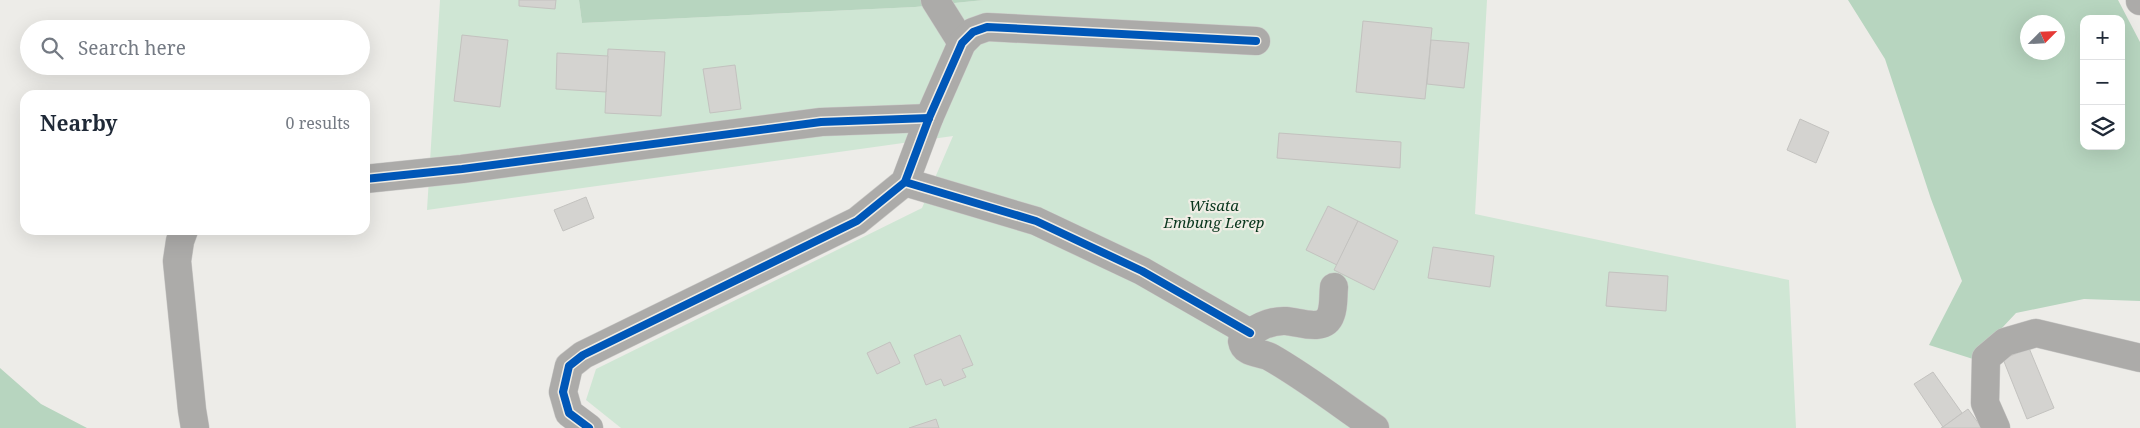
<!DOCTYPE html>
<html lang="en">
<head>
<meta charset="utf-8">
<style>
  :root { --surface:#fff; --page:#f2f2f3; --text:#1f2937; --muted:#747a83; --line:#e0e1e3 }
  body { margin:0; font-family:"Noto Serif",serif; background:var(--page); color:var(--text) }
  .controls { position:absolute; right:15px; top:15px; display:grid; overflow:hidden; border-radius:10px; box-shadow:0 5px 20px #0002 }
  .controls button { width:45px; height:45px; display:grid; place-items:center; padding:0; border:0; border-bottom:1px solid var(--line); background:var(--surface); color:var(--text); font:25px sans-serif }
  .compass { position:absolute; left:2020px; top:15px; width:45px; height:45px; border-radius:50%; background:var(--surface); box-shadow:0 5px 20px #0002; rotate:66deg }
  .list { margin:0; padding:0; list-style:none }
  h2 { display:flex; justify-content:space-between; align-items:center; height:65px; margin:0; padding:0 20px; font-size:21px }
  h2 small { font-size:16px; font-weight:400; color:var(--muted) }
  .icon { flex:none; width:28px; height:28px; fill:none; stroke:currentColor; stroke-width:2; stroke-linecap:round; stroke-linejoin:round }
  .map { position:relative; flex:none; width:2140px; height:428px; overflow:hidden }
  .search { position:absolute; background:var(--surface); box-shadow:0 5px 20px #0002; left:20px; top:20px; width:350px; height:55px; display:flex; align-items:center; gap:12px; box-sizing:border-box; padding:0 18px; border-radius:28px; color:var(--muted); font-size:19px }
  .panel { position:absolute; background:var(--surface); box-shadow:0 5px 20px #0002; left:20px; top:90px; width:350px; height:145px; border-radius:15px }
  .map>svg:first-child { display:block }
</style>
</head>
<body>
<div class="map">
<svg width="2140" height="428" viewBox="0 0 2140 428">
  <rect width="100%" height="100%" fill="#edece8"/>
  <polygon fill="#cfe6d4" points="440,0 579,0 582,23 915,7 984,0 1487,0 1475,214 1789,280 1796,428 621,428 586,400 596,369 922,208 953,136 427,210"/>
  <g fill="#b7d5bf" fill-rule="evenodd">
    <polygon points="579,0 984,0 915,7 582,23"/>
    <path d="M1848,0h270l22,42v259l-56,-2 -68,14 -43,46 -44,-14 33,-64 -31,-82 -46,-140zM2084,19h37v127h-37zM2028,22h30v30h-30z"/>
    <polygon points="0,368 41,404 87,428 0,428"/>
  </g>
  <g fill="#d4d3d0" stroke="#c3c2bf">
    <polygon points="519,0 556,0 555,9 519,6"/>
    <polygon points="1363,21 1432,28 1425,99 1356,92"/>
    <polygon points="462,35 508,40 500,107 454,101"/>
    <polygon points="1431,40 1469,43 1464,88 1427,84"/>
    <polygon points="608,49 665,52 661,116 605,113"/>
    <polygon points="557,53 608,56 606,92 556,89"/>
    <polygon points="735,65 741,109 710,113 703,69"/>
    <polygon points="1800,119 1829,132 1816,163 1787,150"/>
    <polygon points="1279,133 1401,142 1400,168 1277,158"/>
    <polygon points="586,197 594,218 563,231 554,210"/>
    <polygon points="1328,206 1358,221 1337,265 1306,250"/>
    <polygon points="1358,221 1398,241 1374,290 1334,270"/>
    <polygon points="1433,247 1494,256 1490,287 1428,278"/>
    <polygon points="1609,272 1668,276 1666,311 1606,306"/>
    <polygon points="960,335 973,365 962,369 966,377 944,386 941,379 926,385 914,355"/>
    <polygon points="890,342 900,363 877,374 867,353"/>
    <polygon points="2029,348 2054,408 2027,419 2003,359"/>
    <polygon points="1933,372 1962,413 1943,427 1914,384"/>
    <polygon points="1968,409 1982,428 1941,428 1943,427"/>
    <polygon points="936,419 939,428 909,428"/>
  </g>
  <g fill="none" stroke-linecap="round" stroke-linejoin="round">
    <defs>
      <g id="minor">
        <polyline points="935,0 962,43"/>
        <polyline points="2140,0 2140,1"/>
        <polyline points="365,179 462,169 821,122 929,118"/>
        <polyline points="905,182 1036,221 1142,271 1250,333"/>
        <polyline points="184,230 180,241 177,261 192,410 195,428"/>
        <path d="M1334,287c-1,9 0,19 -3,27 -6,19 -31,8 -45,7 -15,-1 -35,8 -44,20 2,13 18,11 28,16 37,21 70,47 105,71"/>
        <polyline points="589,428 569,413 563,392 569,366 583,355 857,221 905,182 929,118 962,43 973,32 987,27 1256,41"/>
        <polyline points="1996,428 1985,403 1986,358 2005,342 2036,333 2140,358"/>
      </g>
    </defs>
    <use href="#minor" stroke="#cbcac8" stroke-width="29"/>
    <use href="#minor" stroke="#acaba9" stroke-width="28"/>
    <defs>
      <g id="cycleway">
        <polyline points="365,179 462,169 821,122 929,118"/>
        <polyline points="905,182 1036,221 1142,271 1250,333"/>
        <polyline points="589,428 569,413 563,392 569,366 583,355 857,221 905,182 929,118 962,43 973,32 987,27 1256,41"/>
      </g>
    </defs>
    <use href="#cycleway" stroke="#f0ede5" stroke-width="11"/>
    <use href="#cycleway" stroke="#0057b8" stroke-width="8"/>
  </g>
  <g text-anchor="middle" stroke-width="4.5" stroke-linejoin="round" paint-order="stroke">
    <g font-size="15" font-style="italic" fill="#08351c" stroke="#f0ede5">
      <text x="1214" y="211">Wisata<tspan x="1214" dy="17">Embung Lerep</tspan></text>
    </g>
  </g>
</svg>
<div class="controls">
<button>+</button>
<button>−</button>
<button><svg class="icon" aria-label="layers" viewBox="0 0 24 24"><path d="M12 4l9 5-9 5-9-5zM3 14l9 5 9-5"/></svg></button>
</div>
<svg class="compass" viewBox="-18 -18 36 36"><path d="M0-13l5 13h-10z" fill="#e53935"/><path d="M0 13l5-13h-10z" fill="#747a83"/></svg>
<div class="search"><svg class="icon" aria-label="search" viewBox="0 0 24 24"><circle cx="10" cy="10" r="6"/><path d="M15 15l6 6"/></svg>Search here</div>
<section class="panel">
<h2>Nearby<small>0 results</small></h2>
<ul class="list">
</ul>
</section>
</div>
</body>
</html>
